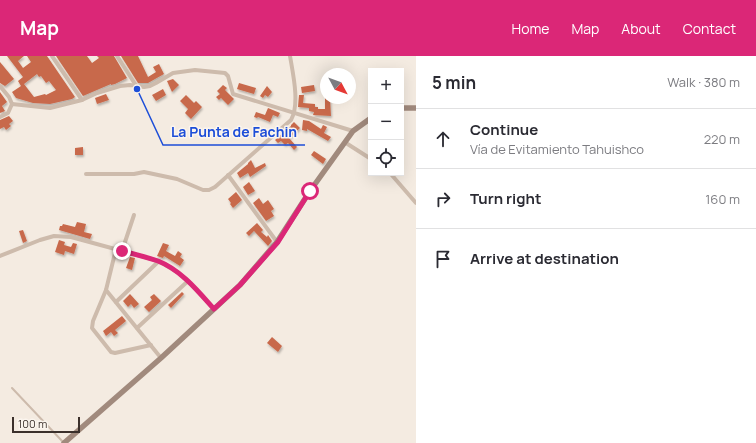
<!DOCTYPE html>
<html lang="en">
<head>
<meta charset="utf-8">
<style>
  :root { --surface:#fff; --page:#f2f2f3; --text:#2b2b33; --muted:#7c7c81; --line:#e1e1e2; --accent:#db2777 }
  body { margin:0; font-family:Manrope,sans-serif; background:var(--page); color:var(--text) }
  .controls { position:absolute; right:12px; top:12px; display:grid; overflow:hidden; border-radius:0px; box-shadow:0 4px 16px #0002 }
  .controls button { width:36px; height:36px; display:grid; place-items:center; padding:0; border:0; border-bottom:1px solid var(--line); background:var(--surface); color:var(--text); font:20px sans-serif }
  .compass { position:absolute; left:320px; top:12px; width:36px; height:36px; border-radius:50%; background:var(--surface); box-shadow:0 4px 16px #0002; rotate:131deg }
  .scale { position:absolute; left:12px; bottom:10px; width:68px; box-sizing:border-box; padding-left:4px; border:2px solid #3b302b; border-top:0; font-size:11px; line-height:14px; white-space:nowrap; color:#3b302b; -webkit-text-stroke:3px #fbf5ee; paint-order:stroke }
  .stop { position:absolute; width:12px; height:12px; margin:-9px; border:3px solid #db2777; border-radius:50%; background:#fff }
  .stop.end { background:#db2777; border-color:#fff; box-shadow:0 1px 4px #0008 }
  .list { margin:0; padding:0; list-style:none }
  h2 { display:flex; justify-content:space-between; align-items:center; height:52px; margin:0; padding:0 16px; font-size:17px }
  h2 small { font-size:13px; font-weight:400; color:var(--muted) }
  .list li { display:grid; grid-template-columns:26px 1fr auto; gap:12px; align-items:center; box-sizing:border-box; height:60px; padding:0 16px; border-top:1px solid var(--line) }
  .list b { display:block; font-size:15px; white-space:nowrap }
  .list p { margin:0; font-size:13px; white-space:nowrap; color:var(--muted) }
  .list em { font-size:13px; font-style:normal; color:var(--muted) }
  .icon { flex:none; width:22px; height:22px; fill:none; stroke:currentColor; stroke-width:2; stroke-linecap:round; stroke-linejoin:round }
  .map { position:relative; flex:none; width:416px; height:387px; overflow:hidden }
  header { display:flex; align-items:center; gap:24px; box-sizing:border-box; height:56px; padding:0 20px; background:var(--accent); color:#fff }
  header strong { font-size:19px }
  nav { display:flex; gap:22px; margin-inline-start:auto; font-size:14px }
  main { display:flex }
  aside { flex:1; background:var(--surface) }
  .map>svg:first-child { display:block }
</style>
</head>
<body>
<header>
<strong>Map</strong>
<nav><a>Home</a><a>Map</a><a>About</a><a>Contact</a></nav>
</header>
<main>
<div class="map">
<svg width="416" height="387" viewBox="0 0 416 387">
  <defs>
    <filter id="shadow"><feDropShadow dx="1" dy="2" stdDeviation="1" flood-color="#0004"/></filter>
  </defs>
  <rect width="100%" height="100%" fill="#f4ebe1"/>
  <g fill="#c8694b" fill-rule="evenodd" filter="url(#shadow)">
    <path d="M7,0h17l-6,5 5,7 8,-6 -4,-6h20l28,41 -3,2 -22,5 -17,-1 -17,-5 -4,-6 9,-6 -3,-5 5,-4zM37,18l2,3 2,-1 5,7 3,-2 7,9 -10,5 -1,-1 -11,3 -10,-13z"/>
    <polygon points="56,0 87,0 92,7 99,2 97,0 114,0 127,22 115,28 111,29 111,28 83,40"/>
    <polygon points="121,0 138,0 148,21 156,16 153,11 159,8 164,18 148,27 138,27"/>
    <polygon points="0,6 14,23 5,30 0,27"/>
    <polygon points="173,23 179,29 172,36 167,25"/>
    <polygon points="239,27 256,32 254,38 237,33"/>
    <polygon points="223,29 227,32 225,34 234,43 228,49 221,42 219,44 216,41 220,38 217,35"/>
    <polygon points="314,29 315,35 302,37 301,31"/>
    <polygon points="267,30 272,36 268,41 265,39 263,42 260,40"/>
    <polygon points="163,33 166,39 156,45 152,39"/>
    <polygon points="0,36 7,46 2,50 5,55 0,57"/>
    <polygon points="106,38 109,44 97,48 95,42"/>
    <polygon points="186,39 194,47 196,45 202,51 191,63 185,57 188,53 180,45"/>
    <polygon points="299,39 304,39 303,47 315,48 315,51 318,51 318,53 325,53 325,42 330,42 331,60 313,59 314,56 309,55 309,52 298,51"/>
    <polygon points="268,52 280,57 278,61 273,59 270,66 258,61 257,62 254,61 256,56 265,59"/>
    <polygon points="9,60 13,65 9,68 11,70 6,74 4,71 0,73 0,64"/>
    <polygon points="303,64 309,65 321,73 323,69 327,71 324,77 331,81 328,85 307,73 307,75 302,74"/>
    <polygon points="294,66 300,72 289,82 297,91 294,94 288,87 285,89 281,85 278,87 275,84 291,70 291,69"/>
    <polygon points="83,91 83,99 75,99 75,92"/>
    <polygon points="314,95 326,103 323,108 311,99"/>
    <polygon points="251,104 255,112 265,107 266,110 250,121 248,117 240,122 237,117 248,108 248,107"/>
    <polygon points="249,126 255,135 248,139 243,131"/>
    <polygon points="236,136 242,144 233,152 230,148 231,147 228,143"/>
    <polygon points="259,142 263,148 268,144 274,153 271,155 274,160 266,165 253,147"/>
    <polygon points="77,166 86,168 84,176 92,178 90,183 59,174 60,170 62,170 63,168 75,171"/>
    <polygon points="257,167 263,174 261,176 267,181 268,179 272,185 268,190 254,175 249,180 246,177"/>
    <polygon points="23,174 27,185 23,187 19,175"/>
    <polygon points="59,184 65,186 64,189 71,191 73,187 77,188 74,198 65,195 64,199 55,196"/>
    <polygon points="163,187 169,189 166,195 175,200 178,195 182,198 180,201 184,204 180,210 164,200 163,202 157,200"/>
    <polygon points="130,201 135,202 132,214 126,212"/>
    <polygon points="182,236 184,238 171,252 168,249"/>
    <polygon points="130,238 139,248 134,252 131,248 128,251 123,245"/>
    <polygon points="154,238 161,245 149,256 144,251 152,244 150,241"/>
    <polygon points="122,260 126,265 115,274 118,277 114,280 111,276 106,280 103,275"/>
    <polygon points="272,281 282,290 278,296 267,287"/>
  </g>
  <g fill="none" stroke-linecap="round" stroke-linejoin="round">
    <polyline stroke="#cdbbac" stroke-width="2" points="12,332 63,386"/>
    <g stroke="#cdbbac" stroke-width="4">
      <polyline points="52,0 82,44"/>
      <polyline points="117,0 137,31"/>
      <polyline points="0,30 9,41 12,48"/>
      <polyline points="0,61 8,57 12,48 50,52 82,44 97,37 120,30 130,29 144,31 150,30 156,27 173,17 195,14 225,17 228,20 233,38 353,75"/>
      <polyline points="346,87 371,103"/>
      <polyline points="390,117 416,147"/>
      <path d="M86,118h48l10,-2 33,7 26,11h6l6,-3 76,-67c9,-16 2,-46 -1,-64"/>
      <polyline points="228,119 277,186"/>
      <polyline points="116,193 106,234 161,302"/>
      <polyline points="122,195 134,159"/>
      <polyline points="0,200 40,184 54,180 71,181 159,205 177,216 188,225 214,253"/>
      <polyline points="106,234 93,265 92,272 111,296 115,297 151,289"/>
      <polyline points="116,246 159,205"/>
      <polyline points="137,272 188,225"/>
    </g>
    <g stroke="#a18a7d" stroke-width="5.5">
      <polyline points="401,52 416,52"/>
      <polyline points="64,387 161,302 240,229 277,186 310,135 353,75 371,62"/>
    </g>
  </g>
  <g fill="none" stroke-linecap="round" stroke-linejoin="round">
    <path stroke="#db2777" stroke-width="5" d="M122,195c12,3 24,6 36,10 23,9 40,30 56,48l26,-24 38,-43 32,-51"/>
  </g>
  <path fill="none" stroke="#1d4ed8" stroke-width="1.5" d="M137 33L163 89H305"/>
  <circle fill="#1d4ed8" stroke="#fbf5ee" stroke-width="1.5" cx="137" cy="33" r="4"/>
  <g font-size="14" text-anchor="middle" font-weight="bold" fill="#1d4ed8" stroke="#fbf5ee" stroke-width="3" stroke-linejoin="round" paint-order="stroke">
    <text x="234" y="81">La Punta de Fachin</text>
  </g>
</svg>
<div class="controls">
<button>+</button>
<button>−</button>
<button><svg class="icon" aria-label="locate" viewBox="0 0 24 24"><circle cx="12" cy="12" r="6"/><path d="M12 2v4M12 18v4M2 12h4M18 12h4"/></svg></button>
</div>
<svg class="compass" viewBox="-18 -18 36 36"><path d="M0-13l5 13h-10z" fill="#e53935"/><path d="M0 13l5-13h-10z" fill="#7c7c81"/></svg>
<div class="scale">100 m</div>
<div class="stop" style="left:310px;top:135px"></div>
<div class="stop end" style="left:122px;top:195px"></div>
</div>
<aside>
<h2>5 min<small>Walk · 380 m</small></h2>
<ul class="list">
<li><svg class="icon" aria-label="ahead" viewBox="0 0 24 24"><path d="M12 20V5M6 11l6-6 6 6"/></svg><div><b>Continue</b><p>Vía de Evitamiento Tahuishco</p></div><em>220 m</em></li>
<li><svg class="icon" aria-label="right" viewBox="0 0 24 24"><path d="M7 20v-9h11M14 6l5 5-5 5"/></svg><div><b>Turn right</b></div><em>160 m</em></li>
<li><svg class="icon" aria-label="arrive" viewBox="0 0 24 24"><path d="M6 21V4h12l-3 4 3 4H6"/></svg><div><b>Arrive at destination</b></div></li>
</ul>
</aside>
</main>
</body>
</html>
